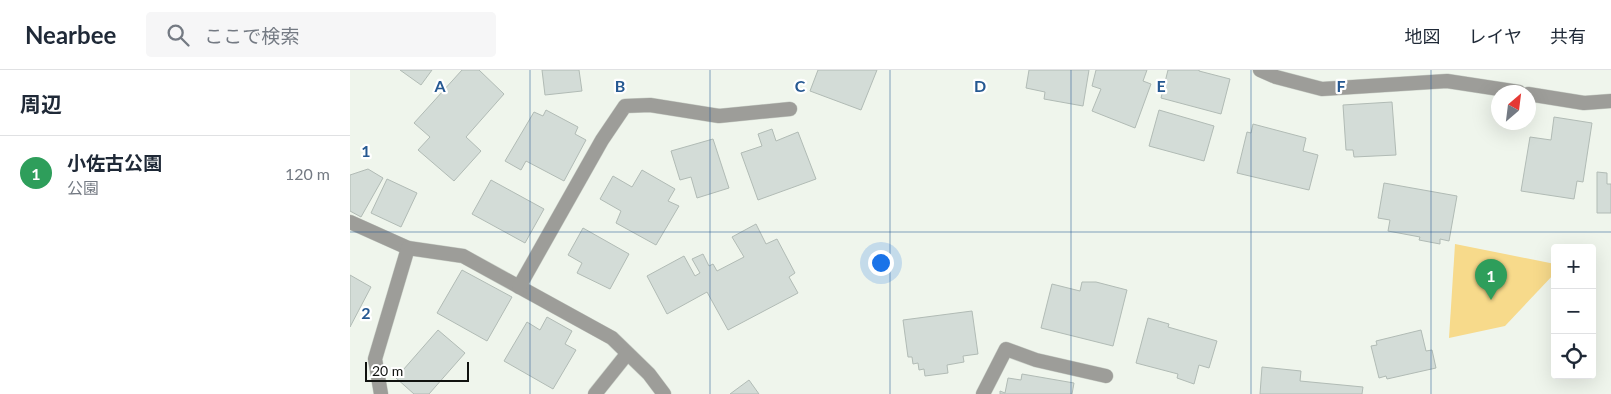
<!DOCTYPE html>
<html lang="ja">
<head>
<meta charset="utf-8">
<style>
  :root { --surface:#fff; --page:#f6f6f7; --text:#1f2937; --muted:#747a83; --line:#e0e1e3; --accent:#0b8043 }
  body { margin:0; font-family:Lato,"Noto Sans JP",sans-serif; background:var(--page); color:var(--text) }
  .controls { position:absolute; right:15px; bottom:15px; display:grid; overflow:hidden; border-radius:5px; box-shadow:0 5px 20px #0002 }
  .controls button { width:45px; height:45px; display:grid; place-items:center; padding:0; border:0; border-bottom:1px solid var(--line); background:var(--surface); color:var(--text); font:25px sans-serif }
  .compass { position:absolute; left:1141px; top:15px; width:45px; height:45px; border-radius:50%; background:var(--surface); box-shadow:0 5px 20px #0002; rotate:28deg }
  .scale { position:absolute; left:15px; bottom:12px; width:104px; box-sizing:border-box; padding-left:5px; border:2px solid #10120f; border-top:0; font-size:14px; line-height:18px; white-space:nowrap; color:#10120f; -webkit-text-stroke:4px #fff; paint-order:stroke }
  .you { position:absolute; left:530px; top:192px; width:18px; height:18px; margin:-12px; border:4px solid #fff; border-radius:50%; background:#1a73e8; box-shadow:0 0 0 8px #1a73e833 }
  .badge { display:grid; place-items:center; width:32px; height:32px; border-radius:50%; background:var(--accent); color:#fff; font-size:16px; font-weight:700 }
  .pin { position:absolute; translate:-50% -41px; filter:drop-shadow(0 1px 2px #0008) }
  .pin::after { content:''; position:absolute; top:26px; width:18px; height:15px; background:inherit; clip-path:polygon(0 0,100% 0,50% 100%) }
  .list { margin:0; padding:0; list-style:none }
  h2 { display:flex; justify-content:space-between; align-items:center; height:65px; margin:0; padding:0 20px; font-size:21px }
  h2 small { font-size:16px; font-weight:400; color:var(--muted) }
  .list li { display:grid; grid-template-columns:32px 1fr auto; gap:15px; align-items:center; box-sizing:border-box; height:75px; padding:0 20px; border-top:1px solid var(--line) }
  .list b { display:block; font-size:19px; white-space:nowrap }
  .list p { margin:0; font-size:16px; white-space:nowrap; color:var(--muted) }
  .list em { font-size:16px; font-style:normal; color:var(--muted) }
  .icon { flex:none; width:28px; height:28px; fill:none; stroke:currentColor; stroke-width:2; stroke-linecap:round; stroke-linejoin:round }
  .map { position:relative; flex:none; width:1261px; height:324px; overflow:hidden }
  header { display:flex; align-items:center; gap:30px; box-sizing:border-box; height:70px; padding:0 25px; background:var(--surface); border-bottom:1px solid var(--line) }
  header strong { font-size:24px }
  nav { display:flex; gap:28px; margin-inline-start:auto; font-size:18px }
  .search { width:350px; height:45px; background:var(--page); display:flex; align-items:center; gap:12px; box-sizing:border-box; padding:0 18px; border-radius:5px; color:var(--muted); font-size:19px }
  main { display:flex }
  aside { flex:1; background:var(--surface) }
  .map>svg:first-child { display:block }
</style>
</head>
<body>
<header>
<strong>Nearbee</strong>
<div class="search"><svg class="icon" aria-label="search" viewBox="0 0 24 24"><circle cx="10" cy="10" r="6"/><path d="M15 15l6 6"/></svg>ここで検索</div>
<nav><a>地図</a><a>レイヤ</a><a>共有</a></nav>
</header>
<main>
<aside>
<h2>周辺<small></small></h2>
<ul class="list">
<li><span class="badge" style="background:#2e9e5b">1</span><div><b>小佐古公園</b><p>公園</p></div><em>120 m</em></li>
</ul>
</aside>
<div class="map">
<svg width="1261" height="324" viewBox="0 0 1261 324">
  <rect width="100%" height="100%" fill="#eff5ec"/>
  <polygon fill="#f7da8b" points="1105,174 1205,194 1205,203 1155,256 1099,268"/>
  <g fill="#d3dcd7" stroke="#b1bbb5">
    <polygon points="50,0 82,0 71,15"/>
    <polygon points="112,0 129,0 154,24 116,67 131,81 104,111 68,80 80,67 64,53"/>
    <polygon points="192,0 229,0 232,21 195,25"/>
    <polygon points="468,0 527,0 511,40 460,21"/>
    <polygon points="679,0 739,0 733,36 694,29 695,22 676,18"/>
    <polygon points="746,0 797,0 793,11 801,14 785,58 742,41 751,19 742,16"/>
    <polygon points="818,0 849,0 849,1 880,9 871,44 811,28"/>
    <polygon points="1042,32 1046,85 1004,87 1003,80 996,80 993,35"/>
    <polygon points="196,40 228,57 225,64 236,70 214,111 176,91 171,100 155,91 184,42 193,46"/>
    <polygon points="809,40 864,56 854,91 799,76"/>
    <polygon points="1204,47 1242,53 1233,112 1227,111 1224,129 1171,121 1180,67 1201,70"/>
    <polygon points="903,54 956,68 953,81 968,85 959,120 887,103 897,62 901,63"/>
    <polygon points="422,59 426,71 448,62 466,109 408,130 391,83 412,76 408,64"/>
    <polygon points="363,69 379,118 347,128 341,107 330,110 321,81"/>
    <polygon points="18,99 33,108 11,147 0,141 0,105"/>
    <polygon points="292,100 325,119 318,131 329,136 306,175 266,153 271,141 250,129 263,106 282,117"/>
    <polygon points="1247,102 1257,103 1257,114 1261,114 1261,143 1247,143"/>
    <polygon points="37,109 67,123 51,157 21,143"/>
    <polygon points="141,110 194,139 175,173 122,144"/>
    <polygon points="1034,113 1107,126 1099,171 1090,169 1090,174 1069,170 1070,167 1038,161 1040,150 1028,148"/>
    <polygon points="406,154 416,174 427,169 445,203 439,207 448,223 378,260 357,222 317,244 297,206 334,186 345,206 350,203 342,189 353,184 359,196 363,194 367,201 394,187 382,167"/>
    <polygon points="233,158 279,184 260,219 227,203 232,193 218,185"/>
    <polygon points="112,200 162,227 137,271 87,243"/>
    <polygon points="0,205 21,217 0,257"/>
    <polygon points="732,212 746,212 777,220 763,276 691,258 702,214 730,221"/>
    <polygon points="622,241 628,284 613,286 614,292 597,295 598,303 575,306 574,299 569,300 568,293 563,294 562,287 558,287 553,250"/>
    <polygon points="197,247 222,261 215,274 226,280 203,319 154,291 177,252 190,260"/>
    <polygon points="798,248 819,254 818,257 867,271 859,298 849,295 844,314 827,308 828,304 786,293"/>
    <polygon points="88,260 115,283 79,324 64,324 46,308"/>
    <polygon points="1071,260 1076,281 1082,280 1086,298 1037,309 1036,306 1029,308 1021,276 1027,275 1026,271"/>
    <polygon points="912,297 951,301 950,311 1013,317 1012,324 910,324"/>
    <polygon points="672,304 724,313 722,324 650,324 650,321 655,323 658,308 671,310"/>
    <polygon points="399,310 409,324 380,324"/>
  </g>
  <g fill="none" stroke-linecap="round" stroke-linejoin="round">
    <defs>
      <g id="minor">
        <polyline points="910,0 926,7 972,19 1097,11 1169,22"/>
        <polyline points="1178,24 1234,33 1261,31"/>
        <polyline points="0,152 58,178 113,186 262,268 299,304 314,324"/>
        <polyline points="169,217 252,70 275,36 300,35 369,46 440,39"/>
        <polyline points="31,324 25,289 58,178"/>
        <polyline points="245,324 277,284"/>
        <polyline points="633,324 656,279 686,290 756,306"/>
      </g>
    </defs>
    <use href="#minor" stroke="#cbd1c9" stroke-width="15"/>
    <use href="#minor" stroke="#9d9d99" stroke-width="14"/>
  </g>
  <path fill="none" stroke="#255891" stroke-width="1" stroke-opacity="0.55" d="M180,0v324M360,0v324M540,0v324M721,0v324M901,0v324M1081,0v324M0,162h1261"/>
  <g font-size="16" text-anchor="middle" font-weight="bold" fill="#255891" stroke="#fff" stroke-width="4.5" stroke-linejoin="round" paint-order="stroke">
    <text x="90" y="22">A</text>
    <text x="270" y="22">B</text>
    <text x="450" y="22">C</text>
    <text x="630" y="22">D</text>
    <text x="811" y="22">E</text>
    <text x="991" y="22">F</text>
    <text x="16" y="87">1</text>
    <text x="16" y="249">2</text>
  </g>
</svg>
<div class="controls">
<button>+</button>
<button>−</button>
<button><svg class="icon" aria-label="locate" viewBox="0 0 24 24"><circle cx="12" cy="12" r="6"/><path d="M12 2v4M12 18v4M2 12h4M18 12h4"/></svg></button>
</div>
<svg class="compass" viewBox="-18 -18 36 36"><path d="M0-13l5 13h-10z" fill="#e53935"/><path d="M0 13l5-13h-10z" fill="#747a83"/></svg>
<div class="scale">20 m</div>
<div class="you"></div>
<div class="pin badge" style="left:1141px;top:230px;background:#2e9e5b">1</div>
</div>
</main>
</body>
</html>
